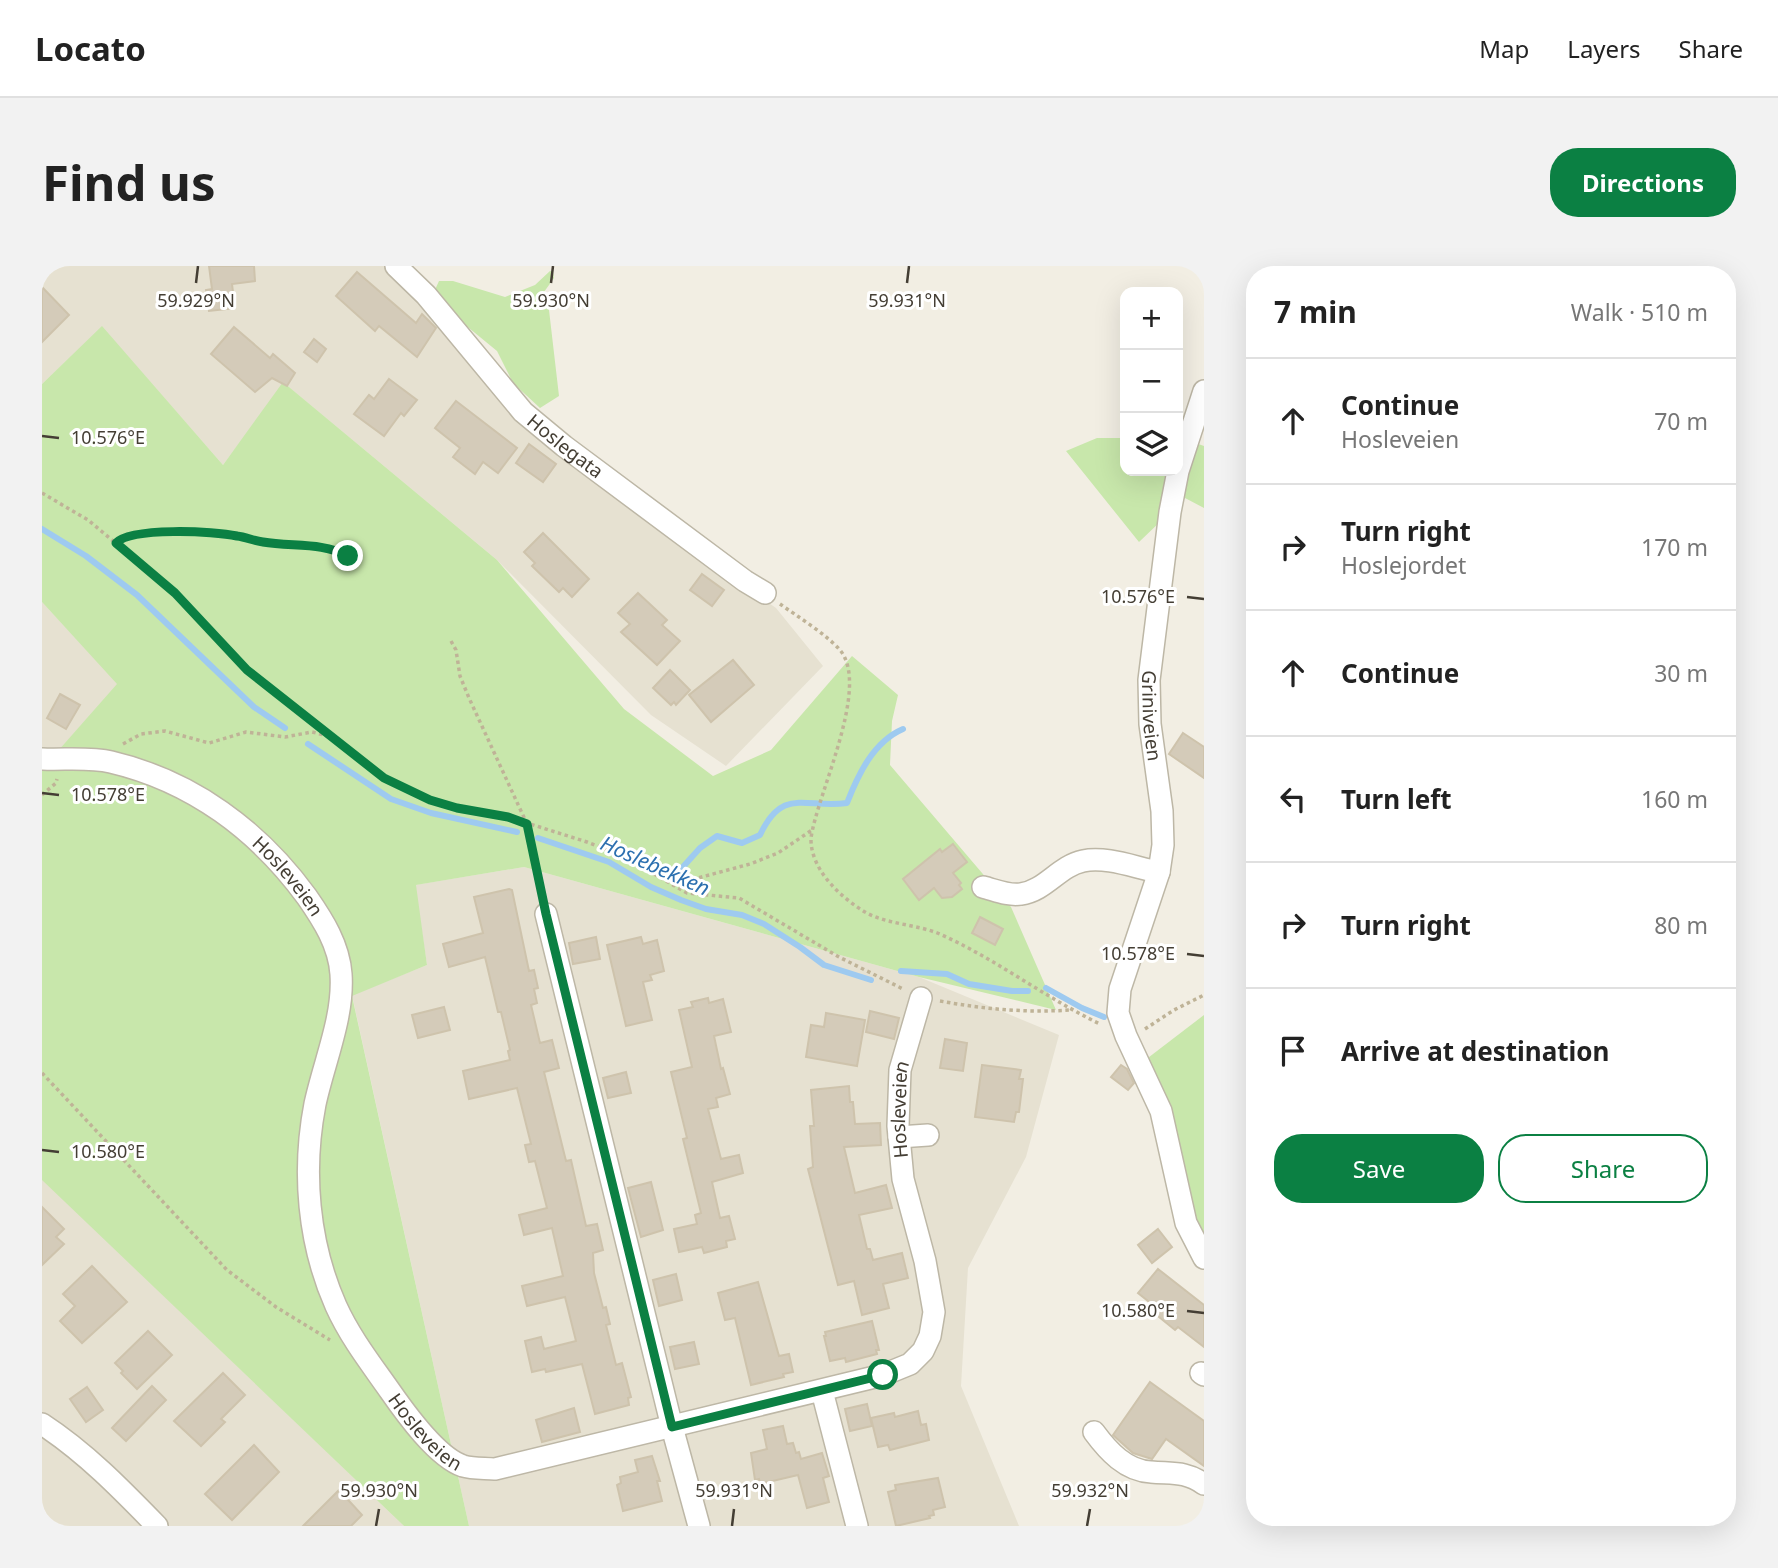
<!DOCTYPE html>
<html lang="en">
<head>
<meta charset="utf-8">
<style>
  :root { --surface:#fff; --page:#f2f2f2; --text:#222; --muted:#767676; --line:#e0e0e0; --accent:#0b8043 }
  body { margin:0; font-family:"Noto Sans",sans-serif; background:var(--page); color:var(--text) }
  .controls { position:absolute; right:21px; top:21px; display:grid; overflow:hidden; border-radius:14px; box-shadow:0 7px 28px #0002 }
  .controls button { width:63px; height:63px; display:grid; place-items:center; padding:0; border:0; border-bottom:2px solid var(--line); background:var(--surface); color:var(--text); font:35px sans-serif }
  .stop { position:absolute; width:21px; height:21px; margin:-16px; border:5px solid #0b8043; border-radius:50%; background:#fff }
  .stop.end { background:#0b8043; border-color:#fff; box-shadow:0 2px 7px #0008 }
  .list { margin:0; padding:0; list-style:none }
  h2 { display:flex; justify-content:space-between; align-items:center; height:91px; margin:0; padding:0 28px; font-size:30px }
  h2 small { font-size:23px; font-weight:400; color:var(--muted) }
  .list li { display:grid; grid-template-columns:46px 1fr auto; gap:21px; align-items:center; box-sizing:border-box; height:126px; padding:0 28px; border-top:2px solid var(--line) }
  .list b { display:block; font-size:26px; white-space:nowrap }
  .list p { margin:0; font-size:23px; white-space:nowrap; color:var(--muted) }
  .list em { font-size:23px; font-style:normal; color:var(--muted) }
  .actions { display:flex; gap:14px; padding:21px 28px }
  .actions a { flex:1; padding:16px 0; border:2px solid var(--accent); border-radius:28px; text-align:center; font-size:24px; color:var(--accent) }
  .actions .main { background:var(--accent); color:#fff }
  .icon { flex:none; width:38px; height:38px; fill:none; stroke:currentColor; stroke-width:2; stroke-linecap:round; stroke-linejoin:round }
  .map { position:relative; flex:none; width:1162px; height:1260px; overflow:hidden; border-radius:28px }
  header { display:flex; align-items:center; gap:42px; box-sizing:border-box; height:98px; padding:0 35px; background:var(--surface); border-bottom:2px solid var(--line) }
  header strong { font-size:33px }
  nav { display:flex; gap:38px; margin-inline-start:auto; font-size:24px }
  .intro { display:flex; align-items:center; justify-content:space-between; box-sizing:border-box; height:168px; padding:0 42px }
  h1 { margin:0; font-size:49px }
  .button { padding:18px 32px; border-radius:28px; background:var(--accent); color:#fff; font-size:24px; font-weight:700 }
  main { display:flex; gap:42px; padding:0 42px }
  aside { flex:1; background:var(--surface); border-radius:28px; box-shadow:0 7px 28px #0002 }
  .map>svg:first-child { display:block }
</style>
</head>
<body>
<header>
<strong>Locato</strong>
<nav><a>Map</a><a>Layers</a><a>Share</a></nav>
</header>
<div class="intro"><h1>Find us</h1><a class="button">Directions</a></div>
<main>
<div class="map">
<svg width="1162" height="1260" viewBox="0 0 1162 1260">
  <rect width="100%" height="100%" fill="#f2eee3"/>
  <g fill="#e6e1d1">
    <polygon points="0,0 354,0 481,160 621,264 734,342 781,400 684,500 609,449 455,294 242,117 181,199 60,61 0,118"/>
    <polygon points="0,336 76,418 0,503"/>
    <polygon points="482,601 877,711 1017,769 984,891 926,1002 919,1120 977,1260 427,1260 310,729 385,699 373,619"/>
    <polygon points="0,913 362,1260 0,1260"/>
  </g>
  <g fill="#c8e7ab">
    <polygon points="508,5 511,6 512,12 502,26 502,30 507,44 517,130 498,142 471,117 455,85 405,44 392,26 397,15 411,15 463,31 493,19"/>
    <polygon points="60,60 181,199 241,116 455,294 582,443 671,510 729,484 810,390 856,429 850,455 848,499 969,641 1014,744 877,711 482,601 374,619 385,699 310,730 427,1260 362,1260 0,914 0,503 75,418 0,336 0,118"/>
    <polygon points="1136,171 1162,180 1162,242 1143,232 1097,276 1024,185 1055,172 1083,172 1083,205 1136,205"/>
    <polygon points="1162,749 1162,992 1098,798"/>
  </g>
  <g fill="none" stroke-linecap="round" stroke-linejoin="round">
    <g stroke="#9ecaf0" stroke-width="6">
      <polyline points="0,263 44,290 95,329 212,441 243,462"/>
      <polyline points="266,478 349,533 389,547 475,566"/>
      <polyline points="496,572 567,596 609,621 639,634 664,643 700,649 722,658 758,681 782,699 829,714"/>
      <path d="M630,613l28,-31 17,-12 25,7 18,-8c23,-49 46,-26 87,-32 11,-28 26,-61 56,-74"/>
      <polyline points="859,705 905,708 927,718 970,725 986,725"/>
      <polyline points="1004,722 1040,742 1062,751"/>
    </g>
  </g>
  <g fill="#d4cbb9" stroke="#cec3ac" stroke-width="2">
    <polygon points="167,0 212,0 213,15 190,18 193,42 167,45 164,24 170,23"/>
    <polygon points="315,6 374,57 380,48 394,62 375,91 337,60 333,65 294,30"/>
    <polygon points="0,21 27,49 0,76"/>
    <polygon points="192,61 228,92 231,88 253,107 245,120 230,112 213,126 169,88"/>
    <polygon points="272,73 284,83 275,96 262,86"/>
    <polygon points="347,113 375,134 362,150 359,147 342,170 312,148 327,129 332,133"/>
    <polygon points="414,135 475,182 456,207 441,196 433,208 411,191 418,182 393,162"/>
    <polygon points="487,178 514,198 501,216 474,197"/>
    <polygon points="501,267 547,313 530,331 521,322 517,326 490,300 493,297 482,286"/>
    <polygon points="660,308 682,324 670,340 648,324"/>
    <polygon points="596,327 625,354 620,359 638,375 615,399 579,366 588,358 576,347"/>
    <polygon points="691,394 712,419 669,456 647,429"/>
    <polygon points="628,404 648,424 634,439 632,436 629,439 611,422"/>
    <polygon points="18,428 38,439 24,463 5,452"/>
    <polygon points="1141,467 1162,481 1162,512 1127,488"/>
    <polygon points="911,578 925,596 911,607 919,617 917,619 920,623 910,631 900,632 892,622 877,634 861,613 898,583 900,586"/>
    <polygon points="467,623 470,624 487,705 492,704 496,722 492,723 495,737 489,739 498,777 510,774 517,802 502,806 524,895 529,894 544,960 555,958 561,984 551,987 552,1007 561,1042 564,1041 568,1058 564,1059 574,1099 580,1097 589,1131 586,1132 587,1139 553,1148 540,1098 504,1106 503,1103 490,1106 483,1075 499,1071 502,1083 534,1075 523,1031 485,1040 480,1020 521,1010 510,962 482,969 477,949 505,942 493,895 487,896 483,879 489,878 475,822 427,833 421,805 468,794 466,785 468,784 459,746 456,746 443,691 407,701 401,678 441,667 432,631"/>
    <polygon points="938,651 961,663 953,679 930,667"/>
    <polygon points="554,671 558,693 531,698 527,677"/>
    <polygon points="599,671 601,678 615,674 622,705 608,709 610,714 601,716 610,754 584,760 565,679"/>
    <polygon points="666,732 667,737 681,733 689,766 672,770 679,803 681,802 688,828 674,832 676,841 666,843 679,893 697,889 701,907 670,916 678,952 687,950 693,973 684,975 685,981 662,987 660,981 637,986 632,963 655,958 653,949 659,947 641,873 645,872 629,806 650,801 637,744 651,741 649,736"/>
    <polygon points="402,741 408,764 376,772 370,749"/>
    <polygon points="828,745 857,752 852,773 824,766"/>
    <polygon points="784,747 823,754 815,800 764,791 769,759 782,761"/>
    <polygon points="903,773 925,777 921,805 898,802"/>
    <polygon points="940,799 979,804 977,813 981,813 977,846 974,846 972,856 933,851"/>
    <polygon points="1079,799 1085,803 1092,817 1086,824 1069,811"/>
    <polygon points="584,806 589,827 566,832 561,812"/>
    <polygon points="807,820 808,836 811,836 813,858 838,857 839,879 802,881 813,927 844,919 850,942 817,949 825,983 828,983 831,994 860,987 866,1012 841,1018 847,1042 820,1049 812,1015 796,1019 766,903 771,901 768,860 772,860 769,824"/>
    <polygon points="609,916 621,964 599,971 586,922"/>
    <polygon points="0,941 22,963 14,971 22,978 0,999"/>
    <polygon points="1116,963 1130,981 1110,997 1096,979"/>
    <polygon points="50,1000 85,1036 40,1077 18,1055 33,1040 21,1028"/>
    <polygon points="1116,1003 1162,1039 1162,1081 1136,1061 1133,1064 1112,1047 1116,1043 1096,1027"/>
    <polygon points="634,1008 640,1034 617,1040 611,1014"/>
    <polygon points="716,1016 737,1090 747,1088 751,1106 741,1108 742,1111 709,1119 693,1052 683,1054 676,1027"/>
    <polygon points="830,1055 837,1084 834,1084 835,1088 804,1096 803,1092 788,1095 782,1070 784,1070 783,1066"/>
    <polygon points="106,1065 130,1089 95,1123 79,1107 81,1105 73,1097"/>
    <polygon points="652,1076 657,1098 633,1103 628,1081"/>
    <polygon points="181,1107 203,1129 179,1153 183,1156 159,1180 132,1155"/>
    <polygon points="1108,1116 1162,1155 1162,1200 1124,1173 1110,1193 1091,1187 1071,1169"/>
    <polygon points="110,1120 124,1134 84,1175 70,1162"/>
    <polygon points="45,1121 61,1144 44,1156 28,1133"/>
    <polygon points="825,1138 830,1160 808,1165 803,1143"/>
    <polygon points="532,1142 538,1166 500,1176 494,1154"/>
    <polygon points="876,1145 879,1159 884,1158 887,1174 848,1184 846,1179 836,1181 829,1152 852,1147 853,1151"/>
    <polygon points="741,1160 745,1178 751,1177 754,1187 757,1186 759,1193 780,1187 787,1210 781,1212 787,1236 765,1242 756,1209 718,1218 717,1213 713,1214 709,1187 725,1183 721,1164"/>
    <polygon points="212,1179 237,1206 190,1254 163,1228"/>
    <polygon points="610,1190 618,1215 615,1215 620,1235 581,1245 575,1219 579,1217 578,1211 596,1206 593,1194"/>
    <polygon points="896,1212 903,1241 891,1244 892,1249 887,1250 888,1252 854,1260 846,1226 854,1224 853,1219"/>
    <polygon points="297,1224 320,1249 309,1260 261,1260"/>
  </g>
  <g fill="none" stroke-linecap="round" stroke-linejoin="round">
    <defs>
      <g id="minor">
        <path id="s1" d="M354,0l30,29 97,117 41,34 181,135 20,12"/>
        <path id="s2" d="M1162,125l-26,80 -8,41 -21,168 1,44 12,87 1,34 -4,27 -39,117 -2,24 8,23 35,75 25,112 18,35"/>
        <path id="s3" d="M0,493c22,1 48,-2 69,3 81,19 147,68 196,135 16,23 32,48 34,77 3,43 -17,88 -26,130 -13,67 -7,139 21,202 14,31 35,58 54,85 16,23 47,66 73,75 10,3 22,2 32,3l388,-94 27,-11 13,-13 7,-15 4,-24 -9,-51 -22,-82 -5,-53 2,-56 21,-72"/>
        <path d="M941,621c12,3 25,9 38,7 24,-3 38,-28 62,-33 24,-5 53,7 76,11"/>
        <polyline points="504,648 630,1161 657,1260"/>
        <polyline points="857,871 886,869"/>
        <polyline points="1159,1107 1162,1109"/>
        <polyline points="780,1125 815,1260"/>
        <path d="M0,1158c43,28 79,65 115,102"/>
        <path d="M1052,1166c14,19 32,39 57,40 22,2 34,-1 53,12"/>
      </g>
    </defs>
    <use href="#minor" stroke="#bdb7a6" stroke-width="24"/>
    <g stroke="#bfb397" stroke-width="3.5" stroke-dasharray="3.5 3.5" stroke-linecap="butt">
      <polyline points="0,227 46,254 133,327 205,404 342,512 388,534 415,542 466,551 545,576 583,591 645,627 697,632 797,691 861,723"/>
      <path d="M74,277c15,-16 98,-12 121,-7 9,2 17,5 26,6 29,4 59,0 84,14"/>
      <path d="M738,338c17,12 47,31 60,46 31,37 -23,144 -29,188 -1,31 29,59 54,74 23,13 53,12 77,23 55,25 104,63 158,89"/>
      <polyline points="409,375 414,384 418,410 427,432 485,558 500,629"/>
      <polyline points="81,478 99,468 123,465 167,477 204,466 243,471 270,466 286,470"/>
      <polyline points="0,529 14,517 15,513"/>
      <polyline points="630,619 708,598 736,587 770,564"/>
      <path d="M898,735c43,8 86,12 130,9"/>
      <polyline points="1103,763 1132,744 1162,729"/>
      <polyline points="0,807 185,1004 234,1041 288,1074"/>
    </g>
    <use href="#minor" stroke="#fff" stroke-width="21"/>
  </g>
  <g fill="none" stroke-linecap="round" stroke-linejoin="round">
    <path stroke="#0b8043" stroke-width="9" d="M306,290c-26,-14 -56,-9 -85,-14 -9,-1 -17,-5 -26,-6 -23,-5 -106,-9 -121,7l59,50 72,77 137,108 46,22 27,8 51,9 19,7 19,90 126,513 211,-52"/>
  </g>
  <path fill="none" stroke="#443e34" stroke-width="2.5" d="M154,17l2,-17M509,17l2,-17M865,17l2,-17M0,170l17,2M1145,331l17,2M0,527l17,2M1145,688l17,2M0,884l17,2M1145,1045l17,2M334,1260l3,-17M690,1260l2,-17M1045,1260l3,-17"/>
  <g text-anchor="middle" stroke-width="6" stroke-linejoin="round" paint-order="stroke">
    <g font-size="19" fill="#443e34" stroke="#fff">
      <text dy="7" stroke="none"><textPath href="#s1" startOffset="248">Hoslegata</textPath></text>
      <text dy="7" stroke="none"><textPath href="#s2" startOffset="331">Griniveien</textPath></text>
      <text dy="7" stroke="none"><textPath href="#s3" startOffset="284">Hosleveien</textPath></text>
      <text dy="7" stroke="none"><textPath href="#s3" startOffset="1670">Hosleveien</textPath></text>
      <text dy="7" stroke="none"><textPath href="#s3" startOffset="892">Hosleveien</textPath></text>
    </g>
    <g font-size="21" font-style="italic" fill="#2d70b0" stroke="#fff">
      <text transform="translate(613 600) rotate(24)" y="7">Hoslebekken</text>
    </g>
  </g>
  <g font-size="18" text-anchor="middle" fill="#443e34" stroke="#fff" stroke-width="6" stroke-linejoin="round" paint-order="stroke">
    <text x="154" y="41">59.929°N</text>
    <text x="509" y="41">59.930°N</text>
    <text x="865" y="41">59.931°N</text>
    <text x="66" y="178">10.576°E</text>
    <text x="1096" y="337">10.576°E</text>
    <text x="66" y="535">10.578°E</text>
    <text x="1096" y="694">10.578°E</text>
    <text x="66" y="892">10.580°E</text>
    <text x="1096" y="1051">10.580°E</text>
    <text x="337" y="1231">59.930°N</text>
    <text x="692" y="1231">59.931°N</text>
    <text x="1048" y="1231">59.932°N</text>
  </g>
</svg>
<div class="controls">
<button>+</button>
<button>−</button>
<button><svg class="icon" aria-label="layers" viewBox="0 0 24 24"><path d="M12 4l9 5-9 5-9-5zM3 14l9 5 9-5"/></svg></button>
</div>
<div class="stop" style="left:841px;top:1109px"></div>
<div class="stop end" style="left:306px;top:290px"></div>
</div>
<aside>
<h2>7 min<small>Walk · 510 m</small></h2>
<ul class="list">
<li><svg class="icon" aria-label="ahead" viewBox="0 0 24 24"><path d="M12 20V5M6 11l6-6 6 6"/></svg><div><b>Continue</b><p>Hosleveien</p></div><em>70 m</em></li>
<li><svg class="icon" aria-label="right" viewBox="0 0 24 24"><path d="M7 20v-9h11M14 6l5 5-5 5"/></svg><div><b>Turn right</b><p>Hoslejordet</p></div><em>170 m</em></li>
<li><svg class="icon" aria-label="ahead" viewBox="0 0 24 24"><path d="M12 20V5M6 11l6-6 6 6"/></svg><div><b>Continue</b></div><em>30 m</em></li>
<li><svg class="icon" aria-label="left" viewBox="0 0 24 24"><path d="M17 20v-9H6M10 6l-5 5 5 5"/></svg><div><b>Turn left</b></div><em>160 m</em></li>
<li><svg class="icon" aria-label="right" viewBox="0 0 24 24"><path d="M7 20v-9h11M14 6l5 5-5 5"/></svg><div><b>Turn right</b></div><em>80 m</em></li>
<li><svg class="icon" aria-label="arrive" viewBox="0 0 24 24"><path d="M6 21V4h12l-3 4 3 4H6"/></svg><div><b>Arrive at destination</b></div></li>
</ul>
<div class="actions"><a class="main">Save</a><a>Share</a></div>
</aside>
</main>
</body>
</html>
